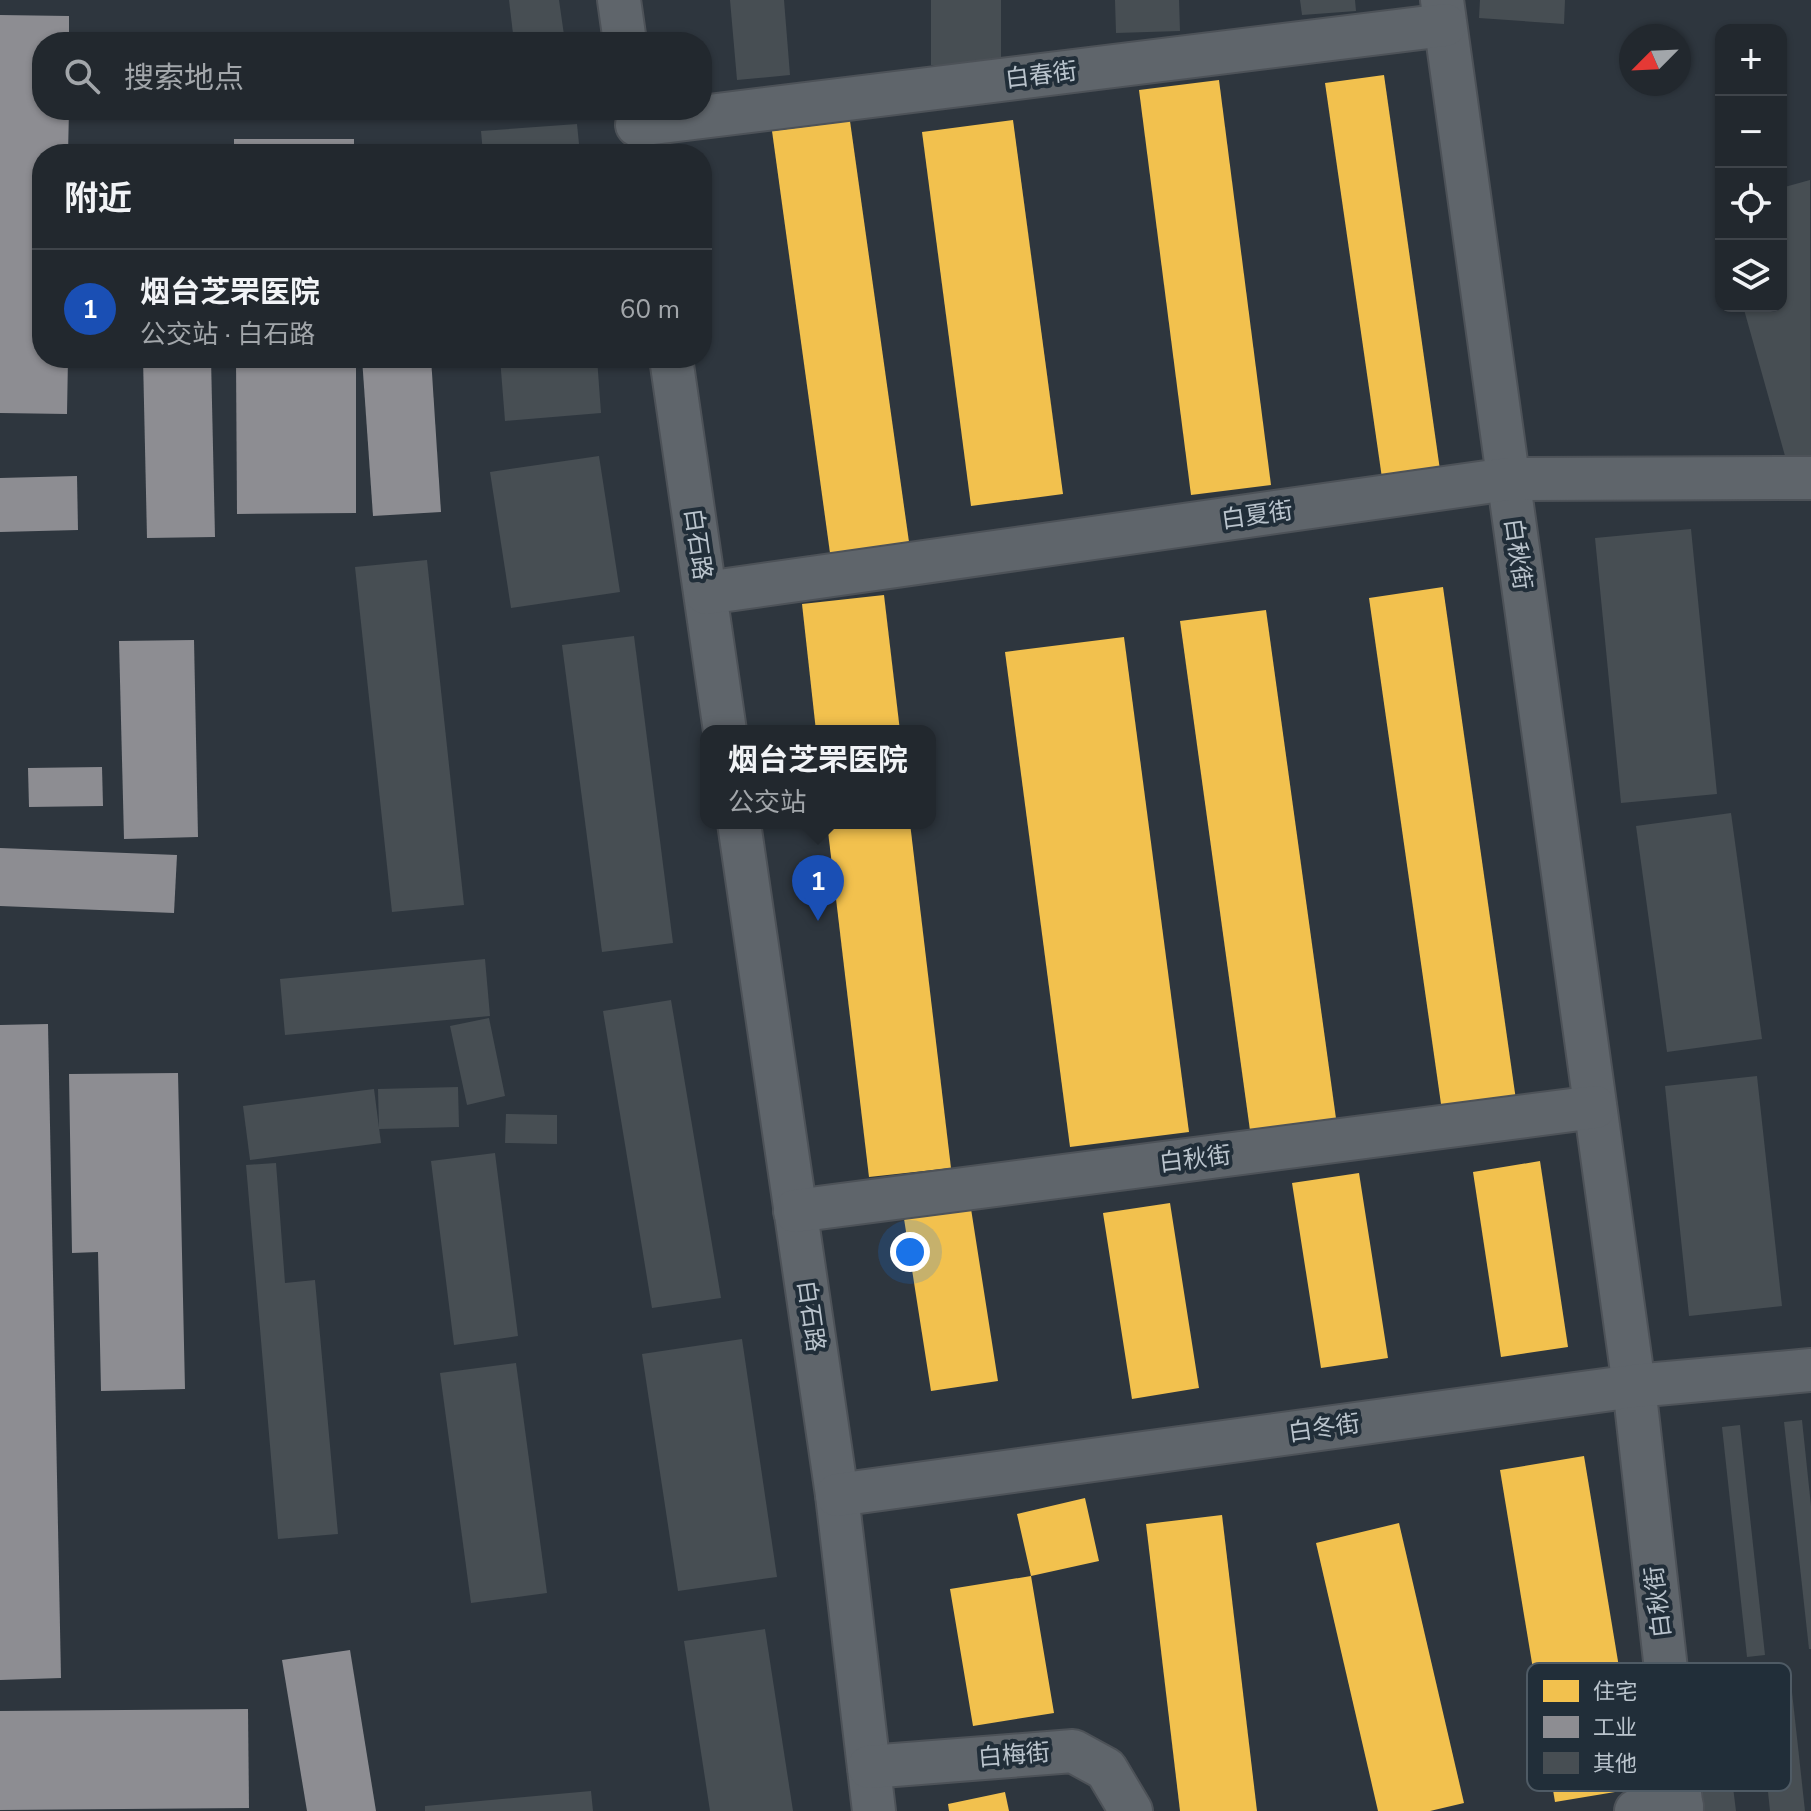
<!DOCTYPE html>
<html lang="zh">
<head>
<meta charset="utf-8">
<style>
  :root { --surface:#22282e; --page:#2e343a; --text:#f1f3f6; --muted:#a2a6aa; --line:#3f444a; --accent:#1a73e8 }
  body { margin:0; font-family:"Nunito Sans","Noto Sans SC",sans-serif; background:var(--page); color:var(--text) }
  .controls { position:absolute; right:24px; top:24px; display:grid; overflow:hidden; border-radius:16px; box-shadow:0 2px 6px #0004 }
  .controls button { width:72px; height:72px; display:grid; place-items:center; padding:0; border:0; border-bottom:2px solid var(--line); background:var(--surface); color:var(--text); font:40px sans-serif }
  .compass { position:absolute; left:1619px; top:24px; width:72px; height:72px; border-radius:50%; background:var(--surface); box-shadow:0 2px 6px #0004; rotate:246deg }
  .you { position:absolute; left:910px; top:1252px; width:28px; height:28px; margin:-20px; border:6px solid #fff; border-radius:50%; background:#1a73e8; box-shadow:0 0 0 12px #1a73e833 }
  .badge { display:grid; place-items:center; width:52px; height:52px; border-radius:50%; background:var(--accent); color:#fff; font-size:26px; font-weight:700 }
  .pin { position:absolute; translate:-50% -66px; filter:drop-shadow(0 2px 4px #0008) }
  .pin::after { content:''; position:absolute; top:42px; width:28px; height:24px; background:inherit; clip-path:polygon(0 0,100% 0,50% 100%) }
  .popup { position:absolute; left:700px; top:725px; width:236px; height:104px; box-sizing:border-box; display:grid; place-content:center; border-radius:16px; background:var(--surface); filter:drop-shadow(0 2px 6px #0005); font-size:26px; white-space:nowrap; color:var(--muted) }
  .popup b { font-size:30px; color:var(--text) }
  .popup::after { content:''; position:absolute; left:50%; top:100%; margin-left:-16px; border:16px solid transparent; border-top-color:var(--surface) }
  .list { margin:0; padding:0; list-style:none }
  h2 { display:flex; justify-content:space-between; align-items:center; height:104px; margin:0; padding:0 32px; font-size:34px }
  h2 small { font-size:26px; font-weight:400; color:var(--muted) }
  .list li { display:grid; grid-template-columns:52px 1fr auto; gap:24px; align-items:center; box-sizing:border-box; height:120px; padding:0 32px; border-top:2px solid var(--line) }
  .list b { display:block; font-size:30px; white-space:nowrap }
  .list p { margin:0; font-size:26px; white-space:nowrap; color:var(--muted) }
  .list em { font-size:26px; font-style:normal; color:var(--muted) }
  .icon { flex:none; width:44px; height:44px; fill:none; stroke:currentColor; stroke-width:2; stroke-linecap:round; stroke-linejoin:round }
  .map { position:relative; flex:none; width:1811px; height:1811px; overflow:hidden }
  .search { position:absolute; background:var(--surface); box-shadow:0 2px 6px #0004; left:32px; top:32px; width:680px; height:88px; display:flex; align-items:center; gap:20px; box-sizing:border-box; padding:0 28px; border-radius:32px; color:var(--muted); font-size:30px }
  .panel { position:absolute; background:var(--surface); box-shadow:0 2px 6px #0004; left:32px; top:144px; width:680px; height:224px; border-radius:32px }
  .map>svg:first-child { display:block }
</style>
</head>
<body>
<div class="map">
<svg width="1811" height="1811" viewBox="0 0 1811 1811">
  <rect width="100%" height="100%" fill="#2e363e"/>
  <g fill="#f2c14e">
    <polygon points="1384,75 1440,470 1382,478 1325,83"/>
    <polygon points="1219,80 1271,485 1191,495 1139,90"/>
    <polygon points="1013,120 1063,494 971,506 922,132"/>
    <polygon points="850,121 909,542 830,553 772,131"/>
    <polygon points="1443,587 1516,1100 1442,1111 1369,598"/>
    <polygon points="884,595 900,731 816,731 802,604"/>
    <polygon points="1266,610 1338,1133 1252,1145 1180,621"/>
    <polygon points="1124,637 1189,1132 1070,1147 1005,652"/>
    <polygon points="827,823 910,823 951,1168 869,1177"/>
    <polygon points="1540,1161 1568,1347 1501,1357 1473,1172"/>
    <polygon points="1359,1173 1388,1358 1321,1368 1292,1183"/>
    <polygon points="969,1196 998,1381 931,1391 902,1206"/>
    <polygon points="1170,1203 1199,1388 1132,1399 1103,1213"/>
    <polygon points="1584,1456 1639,1788 1555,1802 1500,1470"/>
    <polygon points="1085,1498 1099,1561 1031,1576 1054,1713 973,1726 950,1589 1031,1576 1017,1514"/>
    <polygon points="1222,1515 1257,1811 1180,1811 1146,1524"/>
    <polygon points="1399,1523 1464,1803 1430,1811 1378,1811 1316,1543"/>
    <polygon points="1005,1792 1009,1811 949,1811 948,1804"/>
  </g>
  <g fill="#8d8d92">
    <polygon points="0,15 69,16 69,42 42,42 42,110 69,110 68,154 42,154 42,358 68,358 67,414 0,413"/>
    <rect x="234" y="139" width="120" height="15"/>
    <polygon points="143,358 211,358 215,537 147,538"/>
    <polygon points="236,358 356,358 356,513 237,514"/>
    <polygon points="362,358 431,358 441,512 373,516"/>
    <polygon points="77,476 78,530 0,532 0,478"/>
    <polygon points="194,640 198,837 124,839 119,641"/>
    <polygon points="102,767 103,806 29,807 28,768"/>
    <polygon points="0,848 177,855 174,913 0,906"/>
    <polygon points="48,1024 61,1678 0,1680 0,1025"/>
    <polygon points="178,1073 185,1389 101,1391 98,1252 72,1253 69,1074"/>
    <polygon points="350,1650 376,1811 307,1811 282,1660"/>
    <polygon points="248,1709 249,1808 0,1810 0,1711"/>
  </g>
  <g fill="#474e53">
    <polygon points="509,0 559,0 565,42 514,42"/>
    <polygon points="730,0 784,0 790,75 737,80"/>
    <rect x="931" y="0" width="70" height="65"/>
    <polygon points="1115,0 1179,0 1180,31 1116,33"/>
    <polygon points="1300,0 1355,0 1356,11 1302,15"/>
    <polygon points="1480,0 1565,0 1564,24 1479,18"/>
    <polygon points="577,124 580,154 483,154 481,131"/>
    <polygon points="1810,180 1811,456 1787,463 1743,306 1781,306 1781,188"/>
    <polygon points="500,358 597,358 601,413 505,421"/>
    <polygon points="599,456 620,592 511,608 490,472"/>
    <polygon points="1691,529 1717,794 1621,803 1595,538"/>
    <polygon points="427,560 464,905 392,912 355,567"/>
    <polygon points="634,636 673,943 602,952 562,645"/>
    <polygon points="1731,813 1762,1039 1667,1052 1636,826"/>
    <polygon points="485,959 490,1016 285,1035 280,979"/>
    <polygon points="671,1000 721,1298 652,1308 603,1011"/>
    <polygon points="489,1018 505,1096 467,1105 450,1026"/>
    <polygon points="1757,1076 1782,1306 1689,1316 1665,1086"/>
    <polygon points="458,1087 459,1127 379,1129 378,1089"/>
    <polygon points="374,1089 381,1143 250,1160 243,1106"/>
    <polygon points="506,1114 557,1115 557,1144 505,1143"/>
    <polygon points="495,1153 518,1336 454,1345 431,1161"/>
    <polygon points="276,1163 285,1283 315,1280 338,1534 278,1539 246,1165"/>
    <polygon points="742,1339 777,1577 678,1591 642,1354"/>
    <polygon points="516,1363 547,1593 471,1603 440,1373"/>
    <polygon points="1802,1420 1811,1506 1811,1649 1809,1649 1784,1422"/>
    <polygon points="1740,1425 1765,1655 1747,1657 1722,1427"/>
    <polygon points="765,1629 793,1811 710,1811 684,1641"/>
    <polygon points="1792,1692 1805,1811 1770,1811 1758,1696"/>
    <polygon points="1722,1699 1736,1811 1703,1811 1688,1703"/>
    <polygon points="591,1791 593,1811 425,1811 425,1806"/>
  </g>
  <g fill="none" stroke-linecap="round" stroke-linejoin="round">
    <defs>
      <g id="minor">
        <polyline points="619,0 625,42"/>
        <polyline points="1442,0 1634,1386 1682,1811"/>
        <polyline points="637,125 1445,25"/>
        <polyline points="671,358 725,731"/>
        <polyline points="706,593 1508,479 1811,478"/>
        <polyline points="739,823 837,1495 874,1811"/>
        <polyline points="795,1211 1595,1107"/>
        <polyline points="837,1495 1634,1386 1811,1370"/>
        <polyline points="869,1767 1073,1751 1106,1769 1131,1811"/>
        <polyline points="1636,1811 1682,1806"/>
      </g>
    </defs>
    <use href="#minor" stroke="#4d5258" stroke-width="46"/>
    <use href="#minor" stroke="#5f656b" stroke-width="42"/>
  </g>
  <g text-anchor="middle" stroke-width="8" stroke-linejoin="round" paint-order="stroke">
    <g font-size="24" fill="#bac4cd" stroke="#212e39">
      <text transform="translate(1041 75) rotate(-7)" y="8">白春街</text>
      <text transform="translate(1257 515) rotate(-8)" y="8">白夏街</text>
      <text transform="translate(698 544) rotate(82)" y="8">白石路</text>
      <text transform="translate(1518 554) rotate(82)" y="8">白秋街</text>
      <text transform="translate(1195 1159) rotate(-7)" y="8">白秋街</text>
      <text transform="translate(811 1316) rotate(82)" y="8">白石路</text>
      <text transform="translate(1324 1428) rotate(-8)" y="8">白冬街</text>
      <text transform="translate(1658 1602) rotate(-97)" y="8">白秋街</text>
      <text transform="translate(1014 1755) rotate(-5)" y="8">白梅街</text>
    </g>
  </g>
  <rect x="1527" y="1663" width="264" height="128" rx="12" fill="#212e39" stroke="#4f5b65" stroke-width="2"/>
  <rect x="1543" y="1680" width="36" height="22" fill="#f2c14e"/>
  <rect x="1543" y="1716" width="36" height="22" fill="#8d8d92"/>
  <rect x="1543" y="1752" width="36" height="22" fill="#474e53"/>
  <g font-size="22" fill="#bac4cd">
    <text x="1593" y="1699">住宅</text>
    <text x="1593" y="1735">工业</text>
    <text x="1593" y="1771">其他</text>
  </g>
</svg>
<div class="controls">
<button>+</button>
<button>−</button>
<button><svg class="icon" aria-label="locate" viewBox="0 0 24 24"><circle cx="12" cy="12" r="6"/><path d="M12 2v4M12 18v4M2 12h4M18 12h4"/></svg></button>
<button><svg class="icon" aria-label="layers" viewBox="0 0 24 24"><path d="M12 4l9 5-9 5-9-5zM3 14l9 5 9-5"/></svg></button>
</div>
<svg class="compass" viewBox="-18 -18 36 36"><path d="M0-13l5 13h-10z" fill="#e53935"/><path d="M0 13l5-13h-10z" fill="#a2a6aa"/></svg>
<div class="you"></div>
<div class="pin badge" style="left:818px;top:921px;background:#1a4fb4">1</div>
<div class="popup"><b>烟台芝罘医院</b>公交站</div>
<div class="search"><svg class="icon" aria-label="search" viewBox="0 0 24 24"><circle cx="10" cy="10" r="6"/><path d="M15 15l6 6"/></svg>搜索地点</div>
<section class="panel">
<h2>附近<small></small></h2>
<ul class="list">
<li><span class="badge" style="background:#1a4fb4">1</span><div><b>烟台芝罘医院</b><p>公交站 · 白石路</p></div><em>60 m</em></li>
</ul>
</section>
</div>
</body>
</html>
